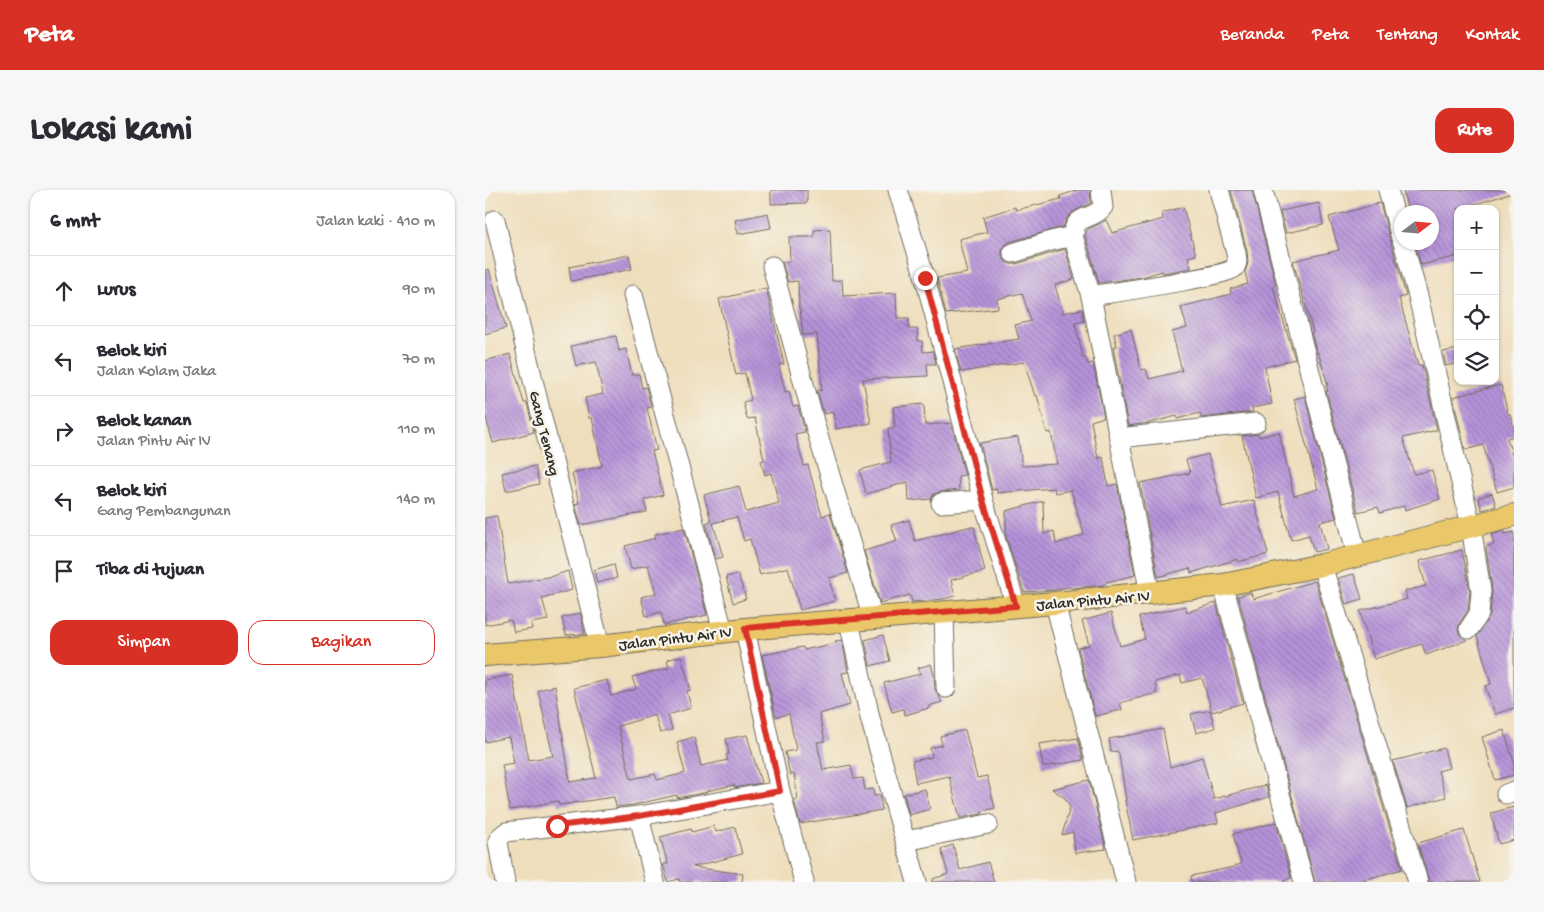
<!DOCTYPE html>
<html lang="id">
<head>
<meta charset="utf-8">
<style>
  :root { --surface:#fff; --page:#f7f7f7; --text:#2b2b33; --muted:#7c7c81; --line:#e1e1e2; --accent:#d93025 }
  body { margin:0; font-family:"Gochi Hand",sans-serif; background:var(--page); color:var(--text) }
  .controls { position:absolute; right:15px; top:15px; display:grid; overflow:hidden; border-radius:10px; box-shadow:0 1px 4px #0004 }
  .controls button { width:45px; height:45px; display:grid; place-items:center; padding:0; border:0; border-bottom:1px solid var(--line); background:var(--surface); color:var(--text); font:25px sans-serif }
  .compass { position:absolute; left:909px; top:15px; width:45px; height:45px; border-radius:50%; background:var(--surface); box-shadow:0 1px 4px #0004; rotate:74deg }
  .stop { position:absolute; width:15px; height:15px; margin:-11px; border:4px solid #d93025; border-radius:50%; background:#fff }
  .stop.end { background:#d93025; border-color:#fff; box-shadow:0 1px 5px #0008 }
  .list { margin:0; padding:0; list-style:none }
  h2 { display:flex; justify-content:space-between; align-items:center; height:65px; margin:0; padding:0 20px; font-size:21px }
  h2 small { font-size:16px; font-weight:400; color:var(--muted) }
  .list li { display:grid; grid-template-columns:32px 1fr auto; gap:15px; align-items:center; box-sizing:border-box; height:70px; padding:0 20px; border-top:1px solid var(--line) }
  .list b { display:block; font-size:19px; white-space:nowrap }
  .list p { margin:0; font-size:16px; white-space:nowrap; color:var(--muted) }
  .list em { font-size:16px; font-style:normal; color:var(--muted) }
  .actions { display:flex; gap:10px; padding:15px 20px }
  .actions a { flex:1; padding:11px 0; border:1px solid var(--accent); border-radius:15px; text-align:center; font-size:18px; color:var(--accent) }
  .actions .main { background:var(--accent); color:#fff }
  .icon { flex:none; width:28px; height:28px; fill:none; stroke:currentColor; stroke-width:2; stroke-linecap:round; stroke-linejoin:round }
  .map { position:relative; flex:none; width:1029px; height:692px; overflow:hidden; border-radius:15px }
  header { display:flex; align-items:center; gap:30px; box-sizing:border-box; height:70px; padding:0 25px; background:var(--accent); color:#fff }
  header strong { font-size:24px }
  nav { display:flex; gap:28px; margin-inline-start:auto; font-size:18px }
  .intro { display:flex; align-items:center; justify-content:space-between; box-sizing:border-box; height:120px; padding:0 30px }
  h1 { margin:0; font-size:35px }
  .button { padding:12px 22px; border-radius:15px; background:var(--accent); color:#fff; font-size:18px; font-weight:700 }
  main { display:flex; gap:30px; padding:0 30px }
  aside { flex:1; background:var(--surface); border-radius:15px; box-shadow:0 1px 4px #0004 }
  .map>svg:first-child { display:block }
</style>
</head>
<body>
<header>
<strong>Peta</strong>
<nav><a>Beranda</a><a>Peta</a><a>Tentang</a><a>Kontak</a></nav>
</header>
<div class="intro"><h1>Lokasi kami</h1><a class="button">Rute</a></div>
<main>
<aside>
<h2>6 mnt<small>Jalan kaki · 410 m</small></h2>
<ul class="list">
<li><svg class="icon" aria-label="ahead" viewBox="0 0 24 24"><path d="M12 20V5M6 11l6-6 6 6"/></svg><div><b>Lurus</b></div><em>90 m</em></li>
<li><svg class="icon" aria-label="left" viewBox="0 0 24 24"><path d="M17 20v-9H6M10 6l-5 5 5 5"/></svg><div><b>Belok kiri</b><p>Jalan Kolam Jaka</p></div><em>70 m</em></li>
<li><svg class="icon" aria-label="right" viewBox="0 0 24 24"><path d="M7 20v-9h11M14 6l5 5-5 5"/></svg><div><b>Belok kanan</b><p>Jalan Pintu Air IV</p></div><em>110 m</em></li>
<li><svg class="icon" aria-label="left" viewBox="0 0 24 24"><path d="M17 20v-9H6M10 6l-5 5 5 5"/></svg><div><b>Belok kiri</b><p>Gang Pembangunan</p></div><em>140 m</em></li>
<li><svg class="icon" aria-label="arrive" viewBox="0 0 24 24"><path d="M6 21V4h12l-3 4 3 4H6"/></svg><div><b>Tiba di tujuan</b></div></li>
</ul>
<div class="actions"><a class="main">Simpan</a><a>Bagikan</a></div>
</aside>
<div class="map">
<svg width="1029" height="692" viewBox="0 0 1029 692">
  <defs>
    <pattern id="building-back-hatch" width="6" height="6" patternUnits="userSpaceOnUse" patternTransform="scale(1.25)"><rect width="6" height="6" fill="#b693da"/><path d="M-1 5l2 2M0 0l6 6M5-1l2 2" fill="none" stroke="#9478b1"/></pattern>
  </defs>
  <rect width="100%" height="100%" fill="#f7f3e8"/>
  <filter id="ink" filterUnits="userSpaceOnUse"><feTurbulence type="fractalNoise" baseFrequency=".02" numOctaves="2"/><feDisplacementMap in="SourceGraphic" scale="10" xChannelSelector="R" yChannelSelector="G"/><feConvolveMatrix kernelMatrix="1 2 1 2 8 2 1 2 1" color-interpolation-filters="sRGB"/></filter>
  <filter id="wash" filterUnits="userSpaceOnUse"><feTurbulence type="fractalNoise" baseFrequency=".0096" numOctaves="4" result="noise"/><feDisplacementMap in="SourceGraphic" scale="20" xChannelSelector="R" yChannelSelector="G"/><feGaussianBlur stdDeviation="1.12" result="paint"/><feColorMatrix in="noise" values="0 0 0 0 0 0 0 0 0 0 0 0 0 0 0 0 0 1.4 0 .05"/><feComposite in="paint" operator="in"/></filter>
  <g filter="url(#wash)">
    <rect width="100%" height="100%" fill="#eedebc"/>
    <g id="blocks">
      <g fill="url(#building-back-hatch)">
        <polygon points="286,0 322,0 322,13 286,14"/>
        <polygon points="593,0 605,0 606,13 588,22 582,28 578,37 524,52 519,56 517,61 517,66 521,72 526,74 531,74 580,59 589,89 570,95 578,123 597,119 599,131 590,133 598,167 600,166 603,174 608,173 619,227 606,231 613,268 618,267 623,296 632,294 650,385 622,392 619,395 588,398 583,397 569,400 539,402 521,347 521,321 558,311 559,344 569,341 571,354 599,345 586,300 570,303 569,298 512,303 512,299 507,300 495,253 533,247 537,276 572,274 566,242 562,243 552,205 550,206 539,172 476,182 470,159 534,149 530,135 546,131 537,103 512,109 513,118 461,124 452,88 482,83 474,49 502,42 498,27 530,17 531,20 576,9 575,6"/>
        <polygon points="746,0 767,0 791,95 788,96 810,169 780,177 787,214 767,218 768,222 716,228 715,223 692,229 692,226 664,233 643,236 628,157 632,156 629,144 646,139 656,180 661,179 664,189 697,181 687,142 702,138 696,117 746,104 745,99 763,94 760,82 763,73 762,61"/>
        <polygon points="918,0 1024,0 1024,4 973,19 973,66 936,75 930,54 946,52 946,22 923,22"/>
        <polygon points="834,13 838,35 801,43 795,21"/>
        <polygon points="895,13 921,106 914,108 933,176 937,175 952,240 918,248 929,284 947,280 955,309 920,320 919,316 895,323 893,317 873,322 841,201 843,201 841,195 843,195 833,162 832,163 826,143 828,142 808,71 854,60 844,27"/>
        <polygon points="698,17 711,65 703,67 706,78 678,83 677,81 657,87 614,93 600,45 602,40 621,30 627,43 678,29 677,23"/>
        <polygon points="283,23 286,38 253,44 250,30"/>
        <polygon points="345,39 347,91 357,90 358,106 411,103 412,128 424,128 424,139 432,139 433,151 437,151 438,162 448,161 451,174 442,174 443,186 378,189 386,233 351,239 348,222 339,224 332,201 337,200 332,144 318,145 315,119 314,119 313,91 303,92 297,72 305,71 304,47 329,47 329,40"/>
        <polygon points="144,65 147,79 86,91 84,77"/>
        <polygon points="4,79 21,138 0,144 0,80"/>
        <polygon points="281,98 299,174 294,175 300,202 304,201 308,217 313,216 320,242 310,244 319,276 323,275 337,326 345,323 363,383 344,388 350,411 315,420 303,377 275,385 265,349 259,351 252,327 228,333 238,367 230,369 221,333 226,331 219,305 254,296 261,322 294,313 286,283 280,285 276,271 279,270 270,228 262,229 258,212 266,210 260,183 251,185 234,109"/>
        <polygon points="131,146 134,161 141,159 147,185 154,184 157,198 161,197 166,217 162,218 172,260 167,261 178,305 159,310 162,322 96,335 90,314 94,313 87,283 117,276 107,228 104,228 100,208 118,204 111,172 91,176 86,156"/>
        <polygon points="973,159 973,173 961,176 958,162"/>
        <polygon points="25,164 39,213 42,213 49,242 8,253 0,224 0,171"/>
        <polygon points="1016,195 1023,224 1025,224 1029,238 1029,246 1022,248 1029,272 1029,297 1012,302 998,255 980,260 968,207"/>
        <polygon points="820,206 851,328 835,332 842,359 829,362 824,345 806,350 793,302 771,308 757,246 773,244 774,247 794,242 809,306 833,299 809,209"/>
        <polygon points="439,214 440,235 466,233 480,285 473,286 474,300 455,302 449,304 446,309 424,311 423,292 381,304 375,280 406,272 403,238 410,238 408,217"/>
        <polygon points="723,264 737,317 769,310 783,364 753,372 753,369 706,383 705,378 673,387 655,293 705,283 701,270"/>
        <polygon points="50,276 54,294 21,301 17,283"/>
        <polygon points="1007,303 1011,316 997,320 993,308"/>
        <polygon points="12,326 23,394 68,386 83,381 87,400 57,408 63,430 46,433 47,439 29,442 26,430 0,435 0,328"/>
        <polygon points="424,330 430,351 483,337 489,337 500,381 466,390 470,406 458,409 427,412 425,405 395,413 379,361 412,351 406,335"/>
        <polygon points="199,338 222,425 179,435 176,422 161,426 156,407 171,403 163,375 146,379 140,356 171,348 170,344"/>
        <polygon points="1019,341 1020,344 1029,342 1029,518 1010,524 1000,496 1006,494 992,446 1005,425 1007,399 1001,357 1009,354 1006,345"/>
        <polygon points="977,360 985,401 983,420 975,433 973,439 974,444 982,450 941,465 937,454 889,469 875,421 922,409 920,401 941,396 934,371"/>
        <polygon points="129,374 132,388 112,393 109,380"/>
        <polygon points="253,384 261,409 248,413 241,387"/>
        <polygon points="869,384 877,409 861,414 853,388"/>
        <polygon points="830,391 917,679 871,692 830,692 753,406 766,403 768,409"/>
        <polygon points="731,413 758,513 727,522 717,488 697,493 695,485 670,492 672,503 635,513 637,520 610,526 593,458 604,455 597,431 626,423 635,456 660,449 654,427 700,416 702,422"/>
        <polygon points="95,423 100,444 81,445 77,428"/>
        <polygon points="398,445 405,471 385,476 380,450"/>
        <polygon points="357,450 363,482 357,483 365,515 334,524 340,551 332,552 338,580 366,575 369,589 378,588 380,600 388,599 389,606 395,605 397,620 315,634 309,610 313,609 309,584 305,585 300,562 311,560 304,524 291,527 277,465 318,457 319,460 351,453 350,451"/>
        <polygon points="196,466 206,500 202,501 206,518 183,525 187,540 175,543 170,525 133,536 146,589 170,584 172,590 200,583 192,552 209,547 216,576 243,570 241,565 244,564 241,549 262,545 276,593 250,598 249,595 222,601 223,602 192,608 192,605 148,615 131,617 129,607 74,615 73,611 25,620 17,575 29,573 24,547 0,552 0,490 27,485 44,570 68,566 53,500 70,496 85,592 111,588 89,498 122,490 126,506 151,499 147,487 184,478 182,470"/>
        <polygon points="446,474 449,485 450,499 457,512 444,516 444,518 420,525 418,519 407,522 399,493 435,484 433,478"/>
        <polygon points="725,520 730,538 711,543 706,524"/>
        <polygon points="678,539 685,577 717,567 729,609 781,595 784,607 731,623 733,633 648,650 640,610 641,610 634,564 632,561 626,562 624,549"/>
        <polygon points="480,540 492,588 502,586 510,618 497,621 497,624 475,628 464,586 431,593 427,571 447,567 445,558 457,555 455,546"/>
        <polygon points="1019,540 1029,572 1029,585 1010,590 997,547"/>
        <polygon points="593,548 598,570 558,577 554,554"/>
        <polygon points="959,558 964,578 953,581 961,607 922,618 908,571"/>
        <polygon points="604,590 621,659 590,663 588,642 577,645 585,617 580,608 567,599"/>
        <polygon points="440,599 445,619 424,625 419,604"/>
        <polygon points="1029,617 1029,650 1014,654 1006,623"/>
        <polygon points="791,632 806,688 799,690 800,692 707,692 706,686 749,677 749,676 756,674 748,644"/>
        <polygon points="229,636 231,642 250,637 257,664 208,677 258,684 257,692 195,692 194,689 183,692 178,674 183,674 175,647 206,639 207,642"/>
        <polygon points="979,640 995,692 944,692 933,653"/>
        <polygon points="468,655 475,680 503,672 509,692 448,692 448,689 463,684 456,659"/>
      </g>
    </g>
  </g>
  <g filter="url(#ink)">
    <use href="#blocks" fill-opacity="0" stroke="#6f6a5e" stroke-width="1"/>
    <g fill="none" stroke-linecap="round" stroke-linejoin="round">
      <defs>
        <g id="minor">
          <polyline points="413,0 440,88 498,310 531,416"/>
          <path d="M616,0l2,17c-10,14 -29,6 -30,29l18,60 59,298"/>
          <polyline points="778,0 872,365"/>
          <polyline points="903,0 916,48"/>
          <polyline points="10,30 57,228 115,456"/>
          <polyline points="918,52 933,106 986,336 996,401 994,424 984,439"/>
          <polyline points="528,63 566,51 588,46"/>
          <polyline points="287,76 331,239 388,428"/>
          <polyline points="148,105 238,441"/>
          <path d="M606,106c18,-3 136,-20 143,-28 4,-4 3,-9 2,-15l-17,-63"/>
          <polyline points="634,248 771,233"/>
          <polyline points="456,313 498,310"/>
          <polyline points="837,375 933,692"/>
          <polyline points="738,395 819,692"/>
          <polyline points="570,413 641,692"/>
          <polyline points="459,422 461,498"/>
          <polyline points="364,431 385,528 432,692"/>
          <polyline points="260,439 295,601 319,692"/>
          <polyline points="1021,604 1029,601"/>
          <polyline points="154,626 170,692"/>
          <polyline points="421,651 503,634"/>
          <polyline points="20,692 13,652 15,647 21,642 154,626 295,601"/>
        </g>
        <polyline id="major" points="0,465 115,456 260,439 570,413 738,395 837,375 1029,325"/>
      </defs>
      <use href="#minor" stroke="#6f6a5e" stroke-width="21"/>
      <use href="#major" stroke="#6f6a5e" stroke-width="24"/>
      <use href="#minor" stroke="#fff" stroke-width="19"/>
      <use href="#major" stroke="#eac769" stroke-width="22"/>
    </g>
  </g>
  <g fill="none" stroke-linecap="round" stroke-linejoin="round" filter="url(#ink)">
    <polyline stroke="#d93025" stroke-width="6" points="72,636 154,626 295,601 260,438 531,416 498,310 440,88"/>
  </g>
  <g text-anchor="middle" stroke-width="5" stroke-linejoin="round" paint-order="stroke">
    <g font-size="16" fill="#2b2b2b" stroke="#f7f3e8">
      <text transform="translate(61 243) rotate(76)" y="6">Gang Tenang</text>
      <text transform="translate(608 409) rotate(-5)" y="6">Jalan Pintu Air IV</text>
      <text transform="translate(190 447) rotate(-7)" y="6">Jalan Pintu Air IV</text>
    </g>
  </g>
</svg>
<div class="controls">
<button>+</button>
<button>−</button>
<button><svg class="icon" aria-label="locate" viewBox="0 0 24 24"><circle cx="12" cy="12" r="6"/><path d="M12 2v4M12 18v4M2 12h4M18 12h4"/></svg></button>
<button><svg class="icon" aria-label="layers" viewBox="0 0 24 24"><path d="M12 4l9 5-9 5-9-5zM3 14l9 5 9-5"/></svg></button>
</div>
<svg class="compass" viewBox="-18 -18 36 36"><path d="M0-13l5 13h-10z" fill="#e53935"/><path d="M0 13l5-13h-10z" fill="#7c7c81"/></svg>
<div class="stop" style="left:72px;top:636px"></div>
<div class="stop end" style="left:440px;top:88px"></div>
</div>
</main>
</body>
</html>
